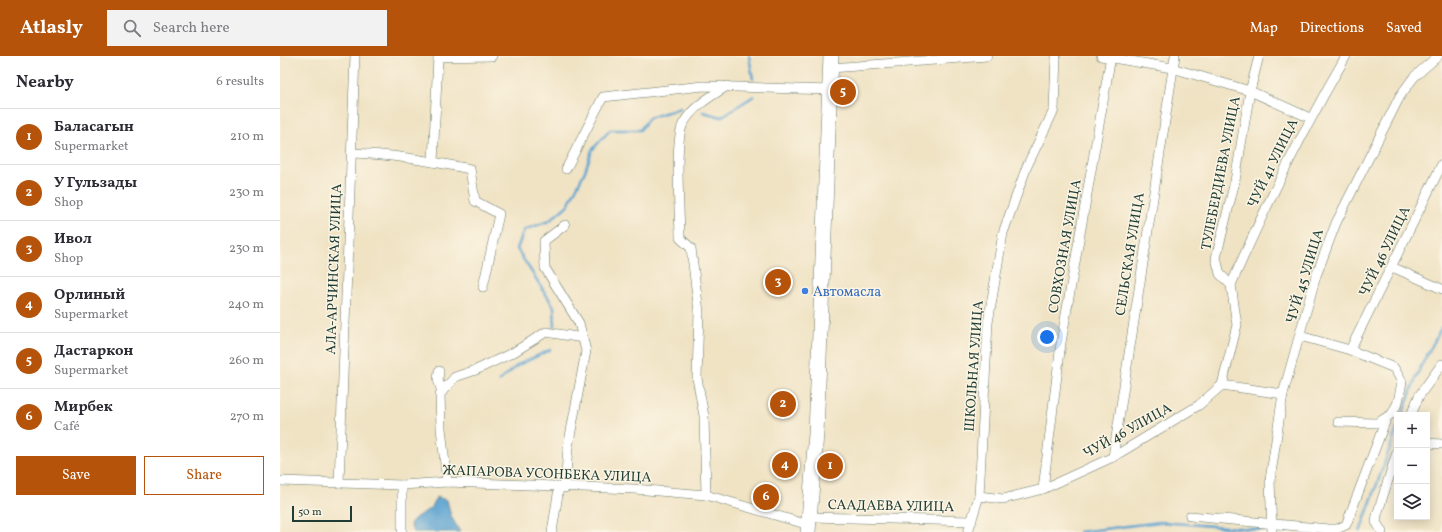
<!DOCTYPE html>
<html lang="en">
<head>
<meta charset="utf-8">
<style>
  :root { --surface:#fff; --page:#f2f2f3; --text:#2b2b33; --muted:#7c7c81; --line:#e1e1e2; --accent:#b45309 }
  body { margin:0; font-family:Vollkorn,serif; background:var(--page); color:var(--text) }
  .controls { position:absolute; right:12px; bottom:12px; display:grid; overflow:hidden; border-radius:0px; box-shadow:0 2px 10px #0003 }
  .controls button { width:36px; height:36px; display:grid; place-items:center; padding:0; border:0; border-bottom:1px solid var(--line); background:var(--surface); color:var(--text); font:20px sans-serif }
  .scale { position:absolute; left:12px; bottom:10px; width:60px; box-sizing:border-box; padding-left:4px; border:2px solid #1f3d34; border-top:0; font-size:11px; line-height:14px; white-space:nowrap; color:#1f3d34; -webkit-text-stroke:3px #fcf5e5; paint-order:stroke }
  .you { position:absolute; left:767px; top:281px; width:14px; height:14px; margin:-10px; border:3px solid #fff; border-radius:50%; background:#1a73e8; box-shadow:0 0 0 6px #1a73e833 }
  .badge { display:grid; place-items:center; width:26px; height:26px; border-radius:50%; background:var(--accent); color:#fff; font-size:13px; font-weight:700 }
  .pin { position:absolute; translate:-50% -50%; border:2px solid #fff; box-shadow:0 1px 4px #0006 }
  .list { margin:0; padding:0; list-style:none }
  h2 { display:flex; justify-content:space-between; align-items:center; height:52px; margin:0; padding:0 16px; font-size:17px }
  h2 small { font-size:13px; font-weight:400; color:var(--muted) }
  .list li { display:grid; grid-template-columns:26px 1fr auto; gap:12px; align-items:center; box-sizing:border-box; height:56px; padding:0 16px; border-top:1px solid var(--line) }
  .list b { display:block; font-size:15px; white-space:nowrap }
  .list p { margin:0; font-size:13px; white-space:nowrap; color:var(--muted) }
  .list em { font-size:13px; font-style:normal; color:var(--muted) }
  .actions { display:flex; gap:8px; padding:12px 16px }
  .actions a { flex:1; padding:9px 0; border:1px solid var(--accent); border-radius:0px; text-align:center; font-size:14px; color:var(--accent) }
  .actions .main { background:var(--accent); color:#fff }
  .icon { flex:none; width:22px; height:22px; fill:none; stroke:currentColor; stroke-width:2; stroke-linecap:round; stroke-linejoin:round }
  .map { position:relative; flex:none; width:1162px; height:476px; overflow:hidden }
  header { display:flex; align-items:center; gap:24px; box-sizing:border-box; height:56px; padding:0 20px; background:var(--accent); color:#fff }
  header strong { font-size:19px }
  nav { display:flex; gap:22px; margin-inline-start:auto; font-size:14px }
  .search { width:280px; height:36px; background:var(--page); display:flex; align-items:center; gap:10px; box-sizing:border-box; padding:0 14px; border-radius:0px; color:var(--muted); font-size:15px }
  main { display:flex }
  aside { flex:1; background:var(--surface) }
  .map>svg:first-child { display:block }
</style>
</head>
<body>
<header>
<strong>Atlasly</strong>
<div class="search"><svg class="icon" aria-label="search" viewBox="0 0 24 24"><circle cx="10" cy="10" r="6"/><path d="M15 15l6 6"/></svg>Search here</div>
<nav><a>Map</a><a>Directions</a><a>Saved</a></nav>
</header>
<main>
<aside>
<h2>Nearby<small>6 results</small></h2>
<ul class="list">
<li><span class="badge">1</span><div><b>Баласагын</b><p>Supermarket</p></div><em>210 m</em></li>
<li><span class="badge">2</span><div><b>У Гульзады</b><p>Shop</p></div><em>230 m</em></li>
<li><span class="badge">3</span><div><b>Ивол</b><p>Shop</p></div><em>230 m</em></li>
<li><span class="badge">4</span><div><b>Орлиный</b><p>Supermarket</p></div><em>240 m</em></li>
<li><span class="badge">5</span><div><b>Дастаркон</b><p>Supermarket</p></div><em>260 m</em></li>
<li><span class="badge">6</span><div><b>Мирбек</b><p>Café</p></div><em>270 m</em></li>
</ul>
<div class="actions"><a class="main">Save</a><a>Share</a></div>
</aside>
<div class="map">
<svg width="1162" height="476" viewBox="0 0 1162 476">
  <rect width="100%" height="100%" fill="#fcf5e5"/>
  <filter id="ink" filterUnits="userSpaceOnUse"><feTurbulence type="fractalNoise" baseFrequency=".025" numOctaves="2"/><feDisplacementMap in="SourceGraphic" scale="8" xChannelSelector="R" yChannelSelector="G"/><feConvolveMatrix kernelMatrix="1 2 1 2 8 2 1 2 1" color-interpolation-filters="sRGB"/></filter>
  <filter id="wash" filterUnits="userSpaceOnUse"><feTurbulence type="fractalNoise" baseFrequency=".012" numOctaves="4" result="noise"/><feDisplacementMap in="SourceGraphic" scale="16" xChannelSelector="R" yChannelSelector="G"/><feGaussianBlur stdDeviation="0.9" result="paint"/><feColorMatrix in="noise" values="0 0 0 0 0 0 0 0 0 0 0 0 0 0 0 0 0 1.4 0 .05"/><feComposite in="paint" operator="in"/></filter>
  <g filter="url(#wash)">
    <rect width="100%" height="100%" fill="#f0e3c4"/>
    <path fill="#5aa2d0" stroke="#3c7082" d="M156,441l11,3 4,16 9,16h-47l-3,-8c7,-12 23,-11 26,-27z"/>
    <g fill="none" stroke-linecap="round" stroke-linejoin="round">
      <g stroke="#5aa2d0" stroke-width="2.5">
        <polyline points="469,0 473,23"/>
        <polyline points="423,56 441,61 474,40"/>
        <polyline points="275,270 274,251 237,193 244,174 269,165 288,149 305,115 312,94 330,74 360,74 369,62 400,52"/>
        <polyline points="219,325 238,309 270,294"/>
        <polyline points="1122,359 1140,312 1162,271"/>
        <polyline points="1000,475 1007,476"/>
        <polyline points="799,476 880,466 986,474"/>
        <polyline points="1080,476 1117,372"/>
      </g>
    </g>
  </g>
  <g filter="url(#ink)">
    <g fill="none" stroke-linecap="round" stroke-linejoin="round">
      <defs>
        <g id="minor">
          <polyline points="821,0 892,12 970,35 1030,62"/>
          <polyline points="551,12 707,0"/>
          <path d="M71,97c41,1 80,8 119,16l5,32 24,13 -16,73"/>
          <polyline points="153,106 158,1 212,0"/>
          <polyline points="286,113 323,41 423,30 550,34"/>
          <polyline points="285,169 264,185 265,212 299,267 306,295 288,391 285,432"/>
          <polyline points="1112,211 1162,233"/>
          <path d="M951,229c34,-78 72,-155 115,-229"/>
          <polyline points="1020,280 1070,294 1114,312 1122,326 1118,346 1112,358 1097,367 1058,366"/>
          <polyline points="1070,294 1162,108"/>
          <polyline points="159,315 158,324 162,336"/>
          <polyline points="942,329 957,269 951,229 940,218 936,202 955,125 970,35 979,0"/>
          <polyline points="1131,359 1139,340 1162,308"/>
          <polyline points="1147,387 1162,388"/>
          <polyline points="833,401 895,0"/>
          <polyline points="0,425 122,429 167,426 354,433 426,439 529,469"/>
          <polyline points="167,426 161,372 160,338 175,321 196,314 234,296 266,276 303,282"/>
          <polyline points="59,427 75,0"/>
          <polyline points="122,429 122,476"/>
          <polyline points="763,433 781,287 831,0"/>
          <path d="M426,439l-2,-79 -7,-38 2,-66 -8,-64 -11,-10c0,-22 -6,-97 3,-114 10,-18 27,-27 44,-38"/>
          <polyline points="699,440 723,443 763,433 833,401 919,349 942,329 1003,338"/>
          <polyline points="910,460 1049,473 1057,473 1066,469 1107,361"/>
          <polyline points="529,461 692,465"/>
          <polyline points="272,476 279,432"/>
          <polyline points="688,476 699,440 708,267 723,177 747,110 774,54 776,0"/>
          <polyline points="992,476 990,424 1003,338 1036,220 1056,167 1120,40 1134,21 1158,0"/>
          <polyline points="1102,476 1096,466 1097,459 1117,396"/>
        </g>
        <polyline id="primary" points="528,476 536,378 551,0"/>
      </defs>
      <use href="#minor" stroke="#687766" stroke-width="10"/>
      <use href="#primary" stroke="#687766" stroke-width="16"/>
      <use href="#minor" stroke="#fff" stroke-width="9"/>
      <use href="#primary" stroke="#fff" stroke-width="15"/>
    </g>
  </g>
  <circle fill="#3f7fe0" stroke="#fcf5e5" stroke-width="1.5" cx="525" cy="235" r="4"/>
  <g text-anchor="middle" stroke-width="3" stroke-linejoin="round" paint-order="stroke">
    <g font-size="14" fill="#1f3d34" stroke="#fcf5e5">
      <text transform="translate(992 107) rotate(-64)" y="5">ЧУЙ 41 УЛИЦА</text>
      <text transform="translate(940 117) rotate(-79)" y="5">ТУЛЕБЕРДИЕВА УЛИЦА</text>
      <text transform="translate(784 190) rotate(-80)" y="5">СОВХОЗНАЯ УЛИЦА</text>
      <text transform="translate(1104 195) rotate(-64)" y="5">ЧУЙ 46 УЛИЦА</text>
      <text transform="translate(849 198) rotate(-81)" y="5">СЕЛЬСКАЯ УЛИЦА</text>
      <text transform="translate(53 213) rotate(-88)" y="5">АЛА-АРЧИНСКАЯ УЛИЦА</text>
      <text transform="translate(1024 220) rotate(-73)" y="5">ЧУЙ 45 УЛИЦА</text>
      <text transform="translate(693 310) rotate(-86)" y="5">ШКОЛЬНАЯ УЛИЦА</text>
      <text transform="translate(847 374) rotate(-29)" y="5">ЧУЙ 46 УЛИЦА</text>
      <text transform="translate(267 417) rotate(2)" y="5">ЖАПАРОВА УСОНБЕКА УЛИЦА</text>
      <text transform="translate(611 449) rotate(1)" y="5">СААДАЕВА УЛИЦА</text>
    </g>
    <g font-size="14" fill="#366cbe" stroke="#fcf5e5" text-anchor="start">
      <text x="533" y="240">Автомасла</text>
    </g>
  </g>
</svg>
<div class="controls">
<button>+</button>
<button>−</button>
<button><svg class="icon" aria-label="layers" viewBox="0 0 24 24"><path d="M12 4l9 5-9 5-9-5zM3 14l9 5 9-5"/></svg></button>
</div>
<div class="scale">50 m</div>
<div class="you"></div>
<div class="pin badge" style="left:550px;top:410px">1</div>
<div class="pin badge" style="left:503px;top:348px">2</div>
<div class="pin badge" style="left:498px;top:226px">3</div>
<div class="pin badge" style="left:505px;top:409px">4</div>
<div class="pin badge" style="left:563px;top:36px">5</div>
<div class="pin badge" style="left:486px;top:441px">6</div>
</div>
</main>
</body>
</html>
